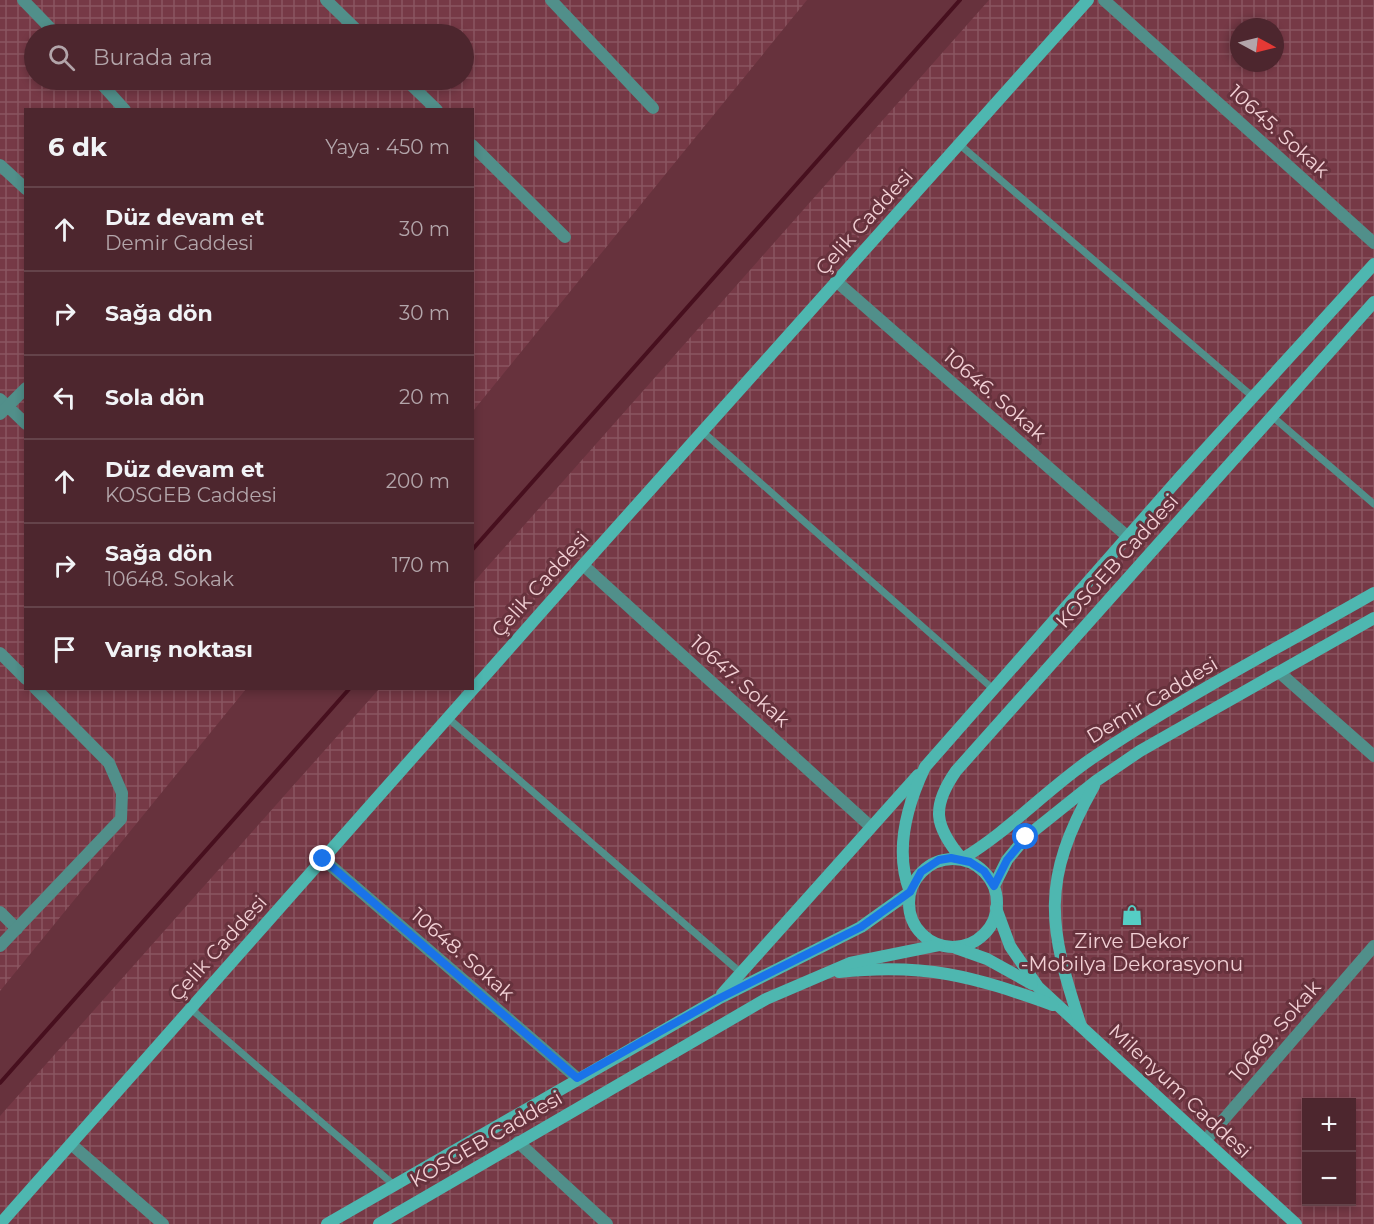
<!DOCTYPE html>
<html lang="tr">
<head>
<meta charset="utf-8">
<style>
  :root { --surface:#4d262e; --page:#57323a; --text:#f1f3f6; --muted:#b3a5aa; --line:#64434a }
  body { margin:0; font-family:Montserrat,sans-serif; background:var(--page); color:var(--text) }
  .controls { position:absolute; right:18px; bottom:18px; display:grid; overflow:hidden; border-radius:0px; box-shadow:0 3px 9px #0003 }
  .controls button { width:54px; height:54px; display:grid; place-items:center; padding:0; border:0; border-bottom:2px solid var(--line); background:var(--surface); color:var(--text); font:30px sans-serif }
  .compass { position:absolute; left:1230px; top:18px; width:54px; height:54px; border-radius:50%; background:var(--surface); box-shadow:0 3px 9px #0003; rotate:97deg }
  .stop { position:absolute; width:18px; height:18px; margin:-14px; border:4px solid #1a73e8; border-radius:50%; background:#fff }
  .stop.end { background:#1a73e8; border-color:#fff; box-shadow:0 2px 6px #0008 }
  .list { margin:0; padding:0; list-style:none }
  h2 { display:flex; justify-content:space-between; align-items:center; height:78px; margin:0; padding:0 24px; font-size:26px }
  h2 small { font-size:20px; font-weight:400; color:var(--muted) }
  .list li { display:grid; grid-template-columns:39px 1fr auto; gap:18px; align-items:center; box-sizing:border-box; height:84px; padding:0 24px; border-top:2px solid var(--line) }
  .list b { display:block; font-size:22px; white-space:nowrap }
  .list p { margin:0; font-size:20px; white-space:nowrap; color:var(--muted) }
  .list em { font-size:20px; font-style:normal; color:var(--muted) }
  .icon { flex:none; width:33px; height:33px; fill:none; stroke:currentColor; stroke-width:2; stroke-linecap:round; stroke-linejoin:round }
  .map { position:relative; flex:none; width:1374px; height:1224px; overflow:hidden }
  .search { position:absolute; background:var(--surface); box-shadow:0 3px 9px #0003; left:24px; top:24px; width:450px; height:66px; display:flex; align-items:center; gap:15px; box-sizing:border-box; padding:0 21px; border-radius:33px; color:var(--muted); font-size:22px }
  .panel { position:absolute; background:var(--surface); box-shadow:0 3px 9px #0003; left:24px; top:108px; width:450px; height:582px; border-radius:0px }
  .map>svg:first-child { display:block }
</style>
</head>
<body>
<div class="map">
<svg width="1374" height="1224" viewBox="0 0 1374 1224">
  <defs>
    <pattern id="industrial-grid" width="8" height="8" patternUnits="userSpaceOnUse" patternTransform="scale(1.5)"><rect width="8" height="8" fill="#763946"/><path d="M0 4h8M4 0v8" fill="none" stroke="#8a5560"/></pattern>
  </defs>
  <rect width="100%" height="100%" fill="#67323d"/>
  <g fill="url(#industrial-grid)" fill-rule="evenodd">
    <path d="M0,0h807l-334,411 -1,-301h-446v578l220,1 -246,302zM34,34h430v46h-430z"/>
    <path d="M989,0h385v1224h-1374v-108l379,-427 93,-1 1,-105zM1239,27h36v36h-36zM1306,1102h46v100h-46z"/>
  </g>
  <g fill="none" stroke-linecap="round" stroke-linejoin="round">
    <g stroke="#470f1e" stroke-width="4">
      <polyline points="472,550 960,0"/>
      <polyline points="0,1083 350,688"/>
    </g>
    <g stroke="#518f8a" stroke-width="7">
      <polyline points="959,144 1253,397"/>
      <polyline points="1273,417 1374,504"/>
      <polyline points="702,431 993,689"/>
      <polyline points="448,718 741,973"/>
      <polyline points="190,1008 394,1185"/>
    </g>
    <g stroke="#518f8a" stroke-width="12">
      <polyline points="23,0 56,34"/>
      <polyline points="326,0 361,34"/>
      <polyline points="551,0 653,108"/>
      <polyline points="1104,0 1374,243"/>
      <polyline points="98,80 125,110"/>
      <polyline points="406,80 437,110"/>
      <polyline points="472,145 565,237"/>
      <polyline points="0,165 26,189"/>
      <polyline points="836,281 1128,537"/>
      <polyline points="0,399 26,424"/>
      <polyline points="0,414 26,388"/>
      <polyline points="583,565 870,826"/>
      <polyline points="0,653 26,679"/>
      <polyline points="1280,673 1374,756"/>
      <polyline points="323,859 577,1078"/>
      <polyline points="0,912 17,929"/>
      <polyline points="0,946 121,819 122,793 109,763 35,688"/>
      <polyline points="1205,1141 1374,946"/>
      <polyline points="518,1142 607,1224"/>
      <polyline points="71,1144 163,1224"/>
    </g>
    <g stroke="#4eb7b0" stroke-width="12">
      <path d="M1374,302l-418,469c-25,36 -22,55 6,88 47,-28 84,-69 129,-100 90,-61 189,-112 283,-166"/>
      <circle cx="953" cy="903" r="44"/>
      <polyline points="994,886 1007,860 1026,837 1096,781 1140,751 1374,618"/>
      <polyline points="996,908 1010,946 1038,987 1296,1224"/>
      <polyline points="956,948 987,959 1032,984"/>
      <path d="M839,972c87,-9 133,4 214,33"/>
      <polyline points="722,994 918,775"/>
      <path d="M1081,1026c-33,-100 -41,-145 13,-240"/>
      <polyline points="0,1224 583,565 1088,0"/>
      <path d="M327,1224l391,-225 143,-72 49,-35c-16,-41 -3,-87 15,-125l256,-291 193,-212"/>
      <polyline points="379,1224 766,999 850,963 939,945"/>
    </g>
  </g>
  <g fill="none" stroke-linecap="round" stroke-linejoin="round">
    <polyline stroke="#1a73e8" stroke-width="8" points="323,859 577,1078 718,999 861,927 910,892 921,872 939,860 951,858 970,862 984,871 994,886 1007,860 1026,837"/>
  </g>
  <defs>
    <symbol id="shop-bare" viewBox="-9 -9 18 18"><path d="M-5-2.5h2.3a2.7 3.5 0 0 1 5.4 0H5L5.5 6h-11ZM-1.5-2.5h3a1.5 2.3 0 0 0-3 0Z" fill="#55cec5" stroke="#67323d" stroke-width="2.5" paint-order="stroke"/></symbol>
  </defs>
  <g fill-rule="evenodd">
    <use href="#shop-bare" x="1117" y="900" width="30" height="30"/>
  </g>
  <g text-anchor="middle" stroke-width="6" stroke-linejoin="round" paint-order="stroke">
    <g font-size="20" fill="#f2d0d5" stroke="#67323d">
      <text transform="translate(1279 131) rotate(42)" y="7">10645. Sokak</text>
      <text transform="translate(864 222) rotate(-48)" y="7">Çelik Caddesi</text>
      <text transform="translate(995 395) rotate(41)" y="7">10646. Sokak</text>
      <text transform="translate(1117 561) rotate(-48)" y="7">KOSGEB Caddesi</text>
      <text transform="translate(540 584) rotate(-48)" y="7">Çelik Caddesi</text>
      <text transform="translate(740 681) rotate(42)" y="7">10647. Sokak</text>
      <text transform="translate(1152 700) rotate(-31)" y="7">Demir Caddesi</text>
      <text transform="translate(218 948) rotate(-48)" y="7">Çelik Caddesi</text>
      <text transform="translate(463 954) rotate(41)" y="7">10648. Sokak</text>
      <text transform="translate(1275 1031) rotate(-49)" y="7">10669. Sokak</text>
      <text transform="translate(1180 1091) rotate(43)" y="7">Milenyum Caddesi</text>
      <text transform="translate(486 1139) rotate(-30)" y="7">KOSGEB Caddesi</text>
    </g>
    <g font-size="20" fill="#f2d0d5" stroke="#67323d">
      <text x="1132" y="948">Zirve Dekor<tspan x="1132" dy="23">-Mobilya Dekorasyonu</tspan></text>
    </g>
  </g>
</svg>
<div class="controls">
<button>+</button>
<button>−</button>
</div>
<svg class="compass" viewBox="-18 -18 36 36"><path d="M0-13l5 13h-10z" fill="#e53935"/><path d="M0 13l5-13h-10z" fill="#b3a5aa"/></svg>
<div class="stop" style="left:1026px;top:837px"></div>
<div class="stop end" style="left:323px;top:859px"></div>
<div class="search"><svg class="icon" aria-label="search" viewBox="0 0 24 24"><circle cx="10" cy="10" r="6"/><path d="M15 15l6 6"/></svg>Burada ara</div>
<section class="panel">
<h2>6 dk<small>Yaya · 450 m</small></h2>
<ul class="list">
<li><svg class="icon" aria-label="ahead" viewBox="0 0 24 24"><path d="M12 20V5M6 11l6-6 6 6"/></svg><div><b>Düz devam et</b><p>Demir Caddesi</p></div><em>30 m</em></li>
<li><svg class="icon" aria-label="right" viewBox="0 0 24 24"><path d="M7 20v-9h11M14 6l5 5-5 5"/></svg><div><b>Sağa dön</b></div><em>30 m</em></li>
<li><svg class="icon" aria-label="left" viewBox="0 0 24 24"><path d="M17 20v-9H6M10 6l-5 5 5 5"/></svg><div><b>Sola dön</b></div><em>20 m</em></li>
<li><svg class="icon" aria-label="ahead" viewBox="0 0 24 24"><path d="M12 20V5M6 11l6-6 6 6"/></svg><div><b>Düz devam et</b><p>KOSGEB Caddesi</p></div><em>200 m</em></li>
<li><svg class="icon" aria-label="right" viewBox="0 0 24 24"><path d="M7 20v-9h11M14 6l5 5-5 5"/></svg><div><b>Sağa dön</b><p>10648. Sokak</p></div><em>170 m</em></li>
<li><svg class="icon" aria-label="arrive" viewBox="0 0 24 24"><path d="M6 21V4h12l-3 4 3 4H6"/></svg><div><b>Varış noktası</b></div></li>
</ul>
</section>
</div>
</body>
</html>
